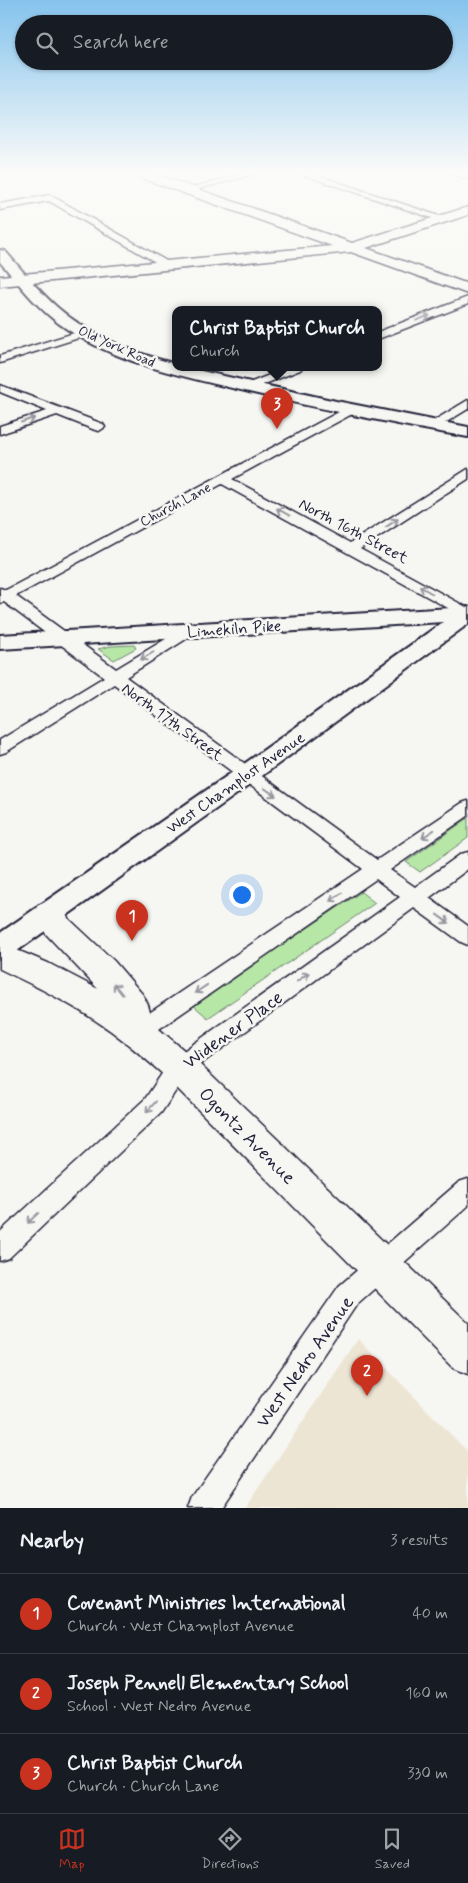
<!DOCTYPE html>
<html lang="en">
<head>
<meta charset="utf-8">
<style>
  :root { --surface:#171b24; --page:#242831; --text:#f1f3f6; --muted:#9ea1a6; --line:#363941; --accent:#c8321e }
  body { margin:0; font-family:Mynerve,sans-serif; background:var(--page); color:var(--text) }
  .you { position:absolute; left:241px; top:894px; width:18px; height:18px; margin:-12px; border:4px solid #fff; border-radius:50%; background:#1a73e8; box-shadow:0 0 0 8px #1a73e833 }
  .badge { display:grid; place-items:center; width:32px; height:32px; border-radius:50%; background:var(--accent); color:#fff; font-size:16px; font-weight:700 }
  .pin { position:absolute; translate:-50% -41px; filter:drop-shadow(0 1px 2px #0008) }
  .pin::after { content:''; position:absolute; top:26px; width:18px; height:15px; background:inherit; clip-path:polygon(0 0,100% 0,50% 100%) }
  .popup { position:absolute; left:172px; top:306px; width:210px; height:65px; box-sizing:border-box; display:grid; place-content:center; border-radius:10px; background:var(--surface); filter:drop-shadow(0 1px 4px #0005); font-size:16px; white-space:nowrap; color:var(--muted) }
  .popup b { font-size:19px; color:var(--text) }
  .popup::after { content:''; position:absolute; left:50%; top:100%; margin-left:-10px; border:10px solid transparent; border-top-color:var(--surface) }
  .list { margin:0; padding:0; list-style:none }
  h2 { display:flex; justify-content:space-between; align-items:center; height:65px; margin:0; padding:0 20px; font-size:21px }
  h2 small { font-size:16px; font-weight:400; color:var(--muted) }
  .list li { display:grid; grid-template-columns:32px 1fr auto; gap:15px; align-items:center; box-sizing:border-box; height:80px; padding:0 20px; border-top:1px solid var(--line) }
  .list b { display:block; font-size:19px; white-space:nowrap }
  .list p { margin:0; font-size:16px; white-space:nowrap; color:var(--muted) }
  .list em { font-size:16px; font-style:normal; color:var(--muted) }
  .icon { flex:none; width:28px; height:28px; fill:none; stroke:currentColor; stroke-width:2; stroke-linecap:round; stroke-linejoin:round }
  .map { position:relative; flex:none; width:468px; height:1508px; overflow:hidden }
  .search { position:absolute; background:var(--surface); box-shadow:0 1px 4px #0004; left:15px; right:15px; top:15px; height:55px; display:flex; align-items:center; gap:12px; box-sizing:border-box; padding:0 18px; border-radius:28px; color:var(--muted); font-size:19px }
  .sheet { height:305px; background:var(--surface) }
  nav { display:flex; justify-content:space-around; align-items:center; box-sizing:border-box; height:70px; border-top:1px solid var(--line); background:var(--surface); font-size:14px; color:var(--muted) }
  nav a { display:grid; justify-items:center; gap:2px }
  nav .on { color:var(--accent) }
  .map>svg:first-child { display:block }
</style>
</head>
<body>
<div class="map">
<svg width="468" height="1508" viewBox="0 0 468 1508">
  <rect width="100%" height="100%" fill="#f6f6f2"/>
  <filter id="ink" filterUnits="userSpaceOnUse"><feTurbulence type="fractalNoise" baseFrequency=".02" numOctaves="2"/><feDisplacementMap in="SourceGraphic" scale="10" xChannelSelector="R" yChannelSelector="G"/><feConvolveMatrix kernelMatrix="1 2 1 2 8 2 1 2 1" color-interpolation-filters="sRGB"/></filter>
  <g filter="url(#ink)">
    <polygon fill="#ede5d4" points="358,1339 468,1452 468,1508 245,1508"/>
    <g fill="#b7e7a6" stroke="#6c8470">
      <polygon points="134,645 136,648 114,660 98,649 111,646"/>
      <polygon points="468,818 468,838 420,872 406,862"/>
      <polygon points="361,892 375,903 208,1018 193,1005"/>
    </g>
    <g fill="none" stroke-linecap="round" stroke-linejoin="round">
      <defs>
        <g id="street">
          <polygon points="249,172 262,172 187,192 183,190"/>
          <polygon points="295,172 307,172 448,219 441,221"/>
          <polygon points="446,172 459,172 468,175 468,179"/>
          <polygon points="50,195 170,263 172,265 170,267 164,267 49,201 0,210 0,204"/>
          <polygon points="468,297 468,304 378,339 378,332"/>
          <polygon points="84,330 88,331 89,333 88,335 0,363 0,356"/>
          <polygon points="287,368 302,368 300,370 252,389 248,390 242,387 244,385"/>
          <polygon points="0,385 103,424 105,427 99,431 95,430 57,415 0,434 0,426 47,411 0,392"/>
          <polygon points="468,400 468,409 435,429 431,430 425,426"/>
          <polygon points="350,406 354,407 356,410 354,413 232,479 350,543 468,469 468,479 360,549 468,608 468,619 222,484 16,596 116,669 184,628 194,628 197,631 194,634 126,677 377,860 462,803 468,801 468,816 390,870 415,887 461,854 468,852 468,869 429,898 468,926 468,945 461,942 414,908 187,1074 161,1113 9,1258 0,1261 0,1232 145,1099 171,1060 400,897 376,879 146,1038 138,1041 130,1038 127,1032 130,1026 363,869 114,684 6,752 0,754 0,740 104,677 4,602 0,603 0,588 6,590"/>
          <polygon points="468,1179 468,1206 357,1304 221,1508 188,1508 192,1497 339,1286 459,1182"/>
        </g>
        <g id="secondary">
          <path d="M0,250l5,1c17,19 33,40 53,57 33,29 76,45 118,56v4h12l148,33 132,26v10c-74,-13 -147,-28 -219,-45 -62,-15 -128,-27 -182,-63 -27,-17 -46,-43 -67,-67z"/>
          <polygon points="468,607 468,624 255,781 10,956 0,959 0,933 237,769 443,622 0,649 0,635"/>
        </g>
        <g id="primary">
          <polygon points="131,172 149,172 352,243 468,207 468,215 366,248 468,284 468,294 351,252 0,286 0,276 332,246 133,175"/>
          <path d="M49,901l11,4 8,13 46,43 29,34 5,10 5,19 39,33 276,266v51l-15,-6 -287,-291c-18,-16 -36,-32 -55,-46 -35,-25 -73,-44 -111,-62v-26l48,20 50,26 -52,-55 -13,-21 5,-8z"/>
        </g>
      </defs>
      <use href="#street" stroke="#22223b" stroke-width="3"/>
      <use href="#secondary" stroke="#22223b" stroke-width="4"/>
      <use href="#primary" stroke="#22223b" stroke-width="3"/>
      <use href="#street" fill="#f6f6f2" fill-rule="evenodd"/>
      <use href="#secondary" fill="#f6f6f2" fill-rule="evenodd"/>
      <use href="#primary" fill="#f6f6f2" fill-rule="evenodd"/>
    </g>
    <defs><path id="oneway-shaft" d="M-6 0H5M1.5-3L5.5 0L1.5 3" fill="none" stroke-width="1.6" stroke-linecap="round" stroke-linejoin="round" transform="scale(1.25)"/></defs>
    <g stroke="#9797a0">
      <use href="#oneway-shaft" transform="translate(423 318) rotate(-21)"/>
      <use href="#oneway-shaft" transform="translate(28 420) rotate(-19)"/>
      <use href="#oneway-shaft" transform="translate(283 512) rotate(-151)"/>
      <use href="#oneway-shaft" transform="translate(392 523) rotate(-33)"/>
      <use href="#oneway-shaft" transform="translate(426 590) rotate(-150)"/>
      <use href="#oneway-shaft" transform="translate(147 656) rotate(149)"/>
      <use href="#oneway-shaft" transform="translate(270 792) rotate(35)"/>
      <use href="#oneway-shaft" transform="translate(428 834) rotate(146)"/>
      <use href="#oneway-shaft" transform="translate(336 897) rotate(146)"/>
      <use href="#oneway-shaft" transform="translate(443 919) rotate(36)"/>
      <use href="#oneway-shaft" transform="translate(303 977) rotate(-36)"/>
      <use href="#oneway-shaft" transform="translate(118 989) rotate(-129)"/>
      <use href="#oneway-shaft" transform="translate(201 989) rotate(146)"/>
      <use href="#oneway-shaft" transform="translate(151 1107) rotate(131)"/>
      <use href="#oneway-shaft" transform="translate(33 1218) rotate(137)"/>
    </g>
  </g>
  <linearGradient id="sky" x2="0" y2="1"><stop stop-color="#85c3ed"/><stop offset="0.45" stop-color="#fbfbf9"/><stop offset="1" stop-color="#fbfbf9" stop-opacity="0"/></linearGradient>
  <rect width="468" height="383" fill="url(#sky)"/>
  <g text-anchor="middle" stroke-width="5" stroke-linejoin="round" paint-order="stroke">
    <g font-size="14" fill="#22223b" stroke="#f6f6f2">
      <text transform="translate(117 346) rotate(24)" y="5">Old York Road</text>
      <text transform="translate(175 504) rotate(-28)" y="5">Church Lane</text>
    </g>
    <g font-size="16" fill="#22223b" stroke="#f6f6f2">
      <text transform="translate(354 530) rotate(28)" y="6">North 16th Street</text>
      <text transform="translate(234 628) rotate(-4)" y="6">Limekiln Pike</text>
      <text transform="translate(173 721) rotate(36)" y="6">North 17th Street</text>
      <text transform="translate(235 782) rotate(-35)" y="6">West Champlost Avenue</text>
    </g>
    <g font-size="19" fill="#22223b" stroke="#f6f6f2">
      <text transform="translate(232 1029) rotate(-36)" y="7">Widener Place</text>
      <text transform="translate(248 1135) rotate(45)" y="7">Ogontz Avenue</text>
      <text transform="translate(304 1361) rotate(-55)" y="7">West Nedro Avenue</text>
    </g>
  </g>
</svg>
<div class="you"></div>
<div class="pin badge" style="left:132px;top:941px">1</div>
<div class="pin badge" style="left:367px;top:1396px">2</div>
<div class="pin badge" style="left:277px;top:429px">3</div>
<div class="popup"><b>Christ Baptist Church</b>Church</div>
<div class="search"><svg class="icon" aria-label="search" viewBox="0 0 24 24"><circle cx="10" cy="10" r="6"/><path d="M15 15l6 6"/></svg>Search here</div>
</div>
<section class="sheet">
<h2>Nearby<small>3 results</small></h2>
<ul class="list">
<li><span class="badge">1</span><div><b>Covenant Ministries International</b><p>Church · West Champlost Avenue</p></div><em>40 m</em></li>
<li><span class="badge">2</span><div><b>Joseph Pennell Elementary School</b><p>School · West Nedro Avenue</p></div><em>160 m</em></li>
<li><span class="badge">3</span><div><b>Christ Baptist Church</b><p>Church · Church Lane</p></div><em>330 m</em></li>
</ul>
</section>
<nav>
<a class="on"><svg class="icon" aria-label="map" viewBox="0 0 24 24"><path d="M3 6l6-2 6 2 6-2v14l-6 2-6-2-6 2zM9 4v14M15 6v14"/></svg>Map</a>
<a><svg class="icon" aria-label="directions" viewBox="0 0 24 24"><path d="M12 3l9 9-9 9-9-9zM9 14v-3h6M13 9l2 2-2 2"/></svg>Directions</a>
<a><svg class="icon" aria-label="saved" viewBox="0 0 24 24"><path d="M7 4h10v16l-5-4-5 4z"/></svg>Saved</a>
</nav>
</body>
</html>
